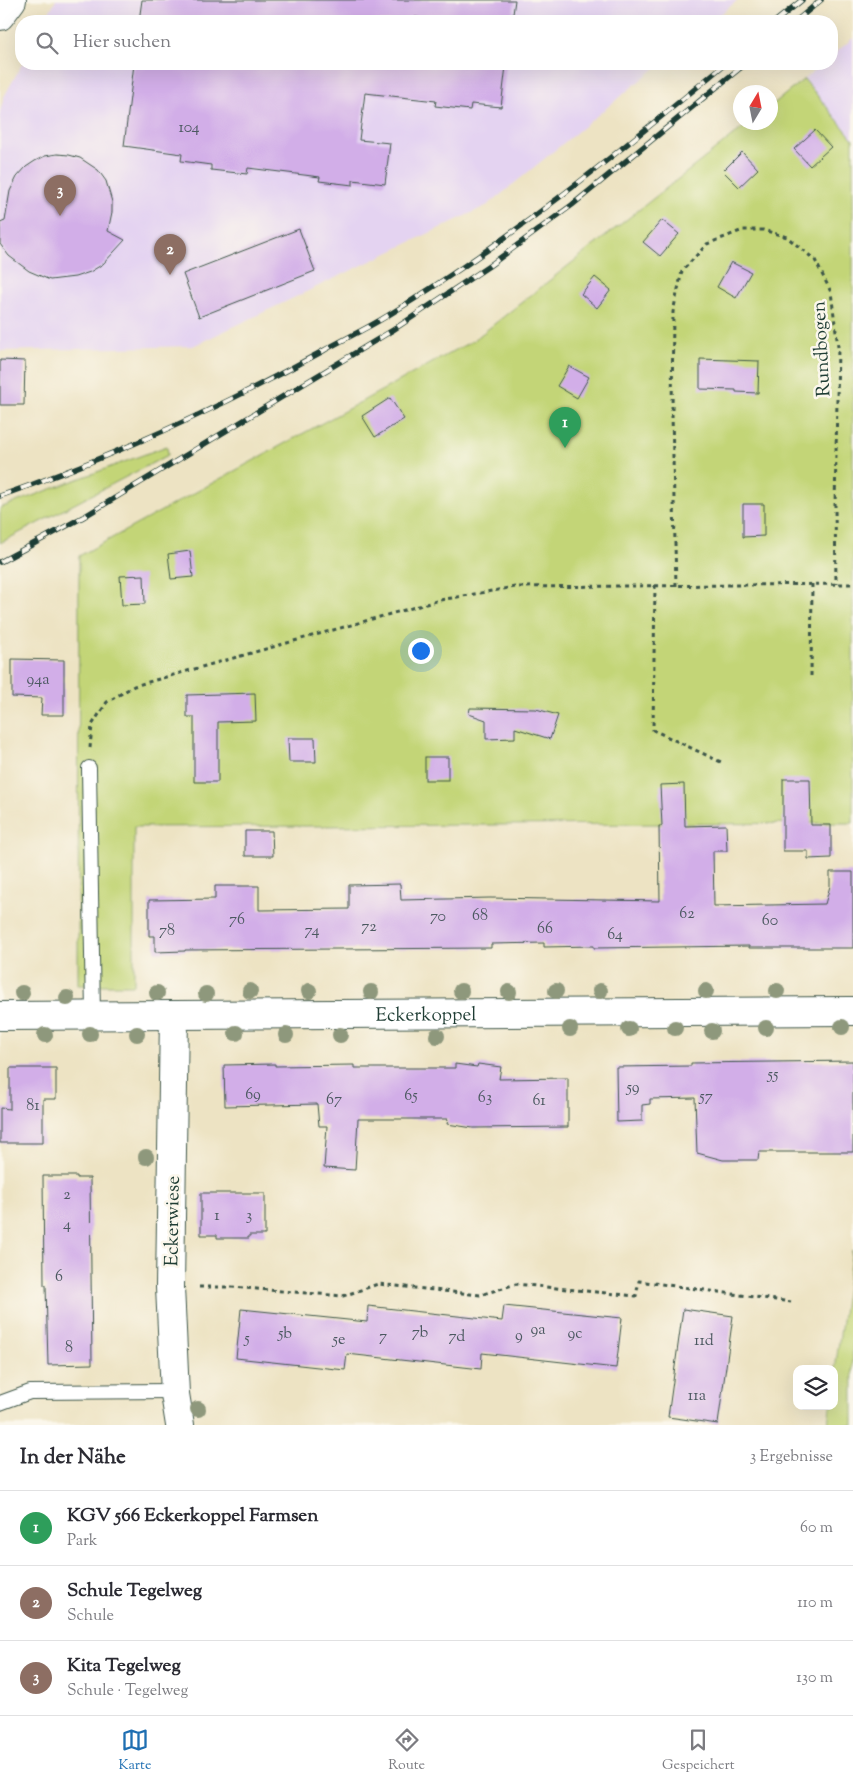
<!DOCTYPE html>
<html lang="de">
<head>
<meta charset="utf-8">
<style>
  :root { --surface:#fff; --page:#f7f7f7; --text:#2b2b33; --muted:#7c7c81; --line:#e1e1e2; --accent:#1f6fb2 }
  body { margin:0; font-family:"Sorts Mill Goudy",serif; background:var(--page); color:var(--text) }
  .controls { position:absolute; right:15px; bottom:15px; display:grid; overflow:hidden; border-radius:10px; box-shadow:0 5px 20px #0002 }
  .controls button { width:45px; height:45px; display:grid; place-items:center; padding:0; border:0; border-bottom:1px solid var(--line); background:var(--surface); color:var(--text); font:25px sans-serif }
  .compass { position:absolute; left:733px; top:85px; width:45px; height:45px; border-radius:50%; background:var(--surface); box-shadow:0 5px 20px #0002; rotate:10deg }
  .you { position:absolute; left:420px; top:650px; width:18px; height:18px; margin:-12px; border:4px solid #fff; border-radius:50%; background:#1a73e8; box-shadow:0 0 0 8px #1a73e833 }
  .badge { display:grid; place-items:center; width:32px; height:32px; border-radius:50%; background:var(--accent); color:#fff; font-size:16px; font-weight:700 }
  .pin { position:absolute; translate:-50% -41px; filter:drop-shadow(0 1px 2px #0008) }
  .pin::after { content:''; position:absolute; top:26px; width:18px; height:15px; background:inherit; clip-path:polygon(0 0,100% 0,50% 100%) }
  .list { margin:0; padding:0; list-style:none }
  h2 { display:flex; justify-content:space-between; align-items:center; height:65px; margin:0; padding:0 20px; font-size:21px }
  h2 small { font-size:16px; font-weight:400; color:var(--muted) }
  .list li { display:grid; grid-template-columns:32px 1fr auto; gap:15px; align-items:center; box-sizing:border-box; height:75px; padding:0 20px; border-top:1px solid var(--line) }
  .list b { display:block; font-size:19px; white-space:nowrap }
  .list p { margin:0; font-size:16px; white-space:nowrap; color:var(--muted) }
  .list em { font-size:16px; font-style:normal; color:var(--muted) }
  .icon { flex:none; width:28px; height:28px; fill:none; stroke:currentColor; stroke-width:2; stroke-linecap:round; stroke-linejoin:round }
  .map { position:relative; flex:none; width:853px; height:1425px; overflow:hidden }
  .search { position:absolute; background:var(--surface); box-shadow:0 5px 20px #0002; left:15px; right:15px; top:15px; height:55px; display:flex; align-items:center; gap:12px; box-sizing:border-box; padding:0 18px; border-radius:20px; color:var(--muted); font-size:19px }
  .sheet { height:290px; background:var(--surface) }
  nav { display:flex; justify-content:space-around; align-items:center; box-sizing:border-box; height:70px; border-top:1px solid var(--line); background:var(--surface); font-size:14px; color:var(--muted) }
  nav a { display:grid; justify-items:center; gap:2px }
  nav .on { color:var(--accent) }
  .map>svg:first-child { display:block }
</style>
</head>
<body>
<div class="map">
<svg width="853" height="1425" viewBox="0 0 853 1425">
  <rect width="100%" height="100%" fill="#fbf7ec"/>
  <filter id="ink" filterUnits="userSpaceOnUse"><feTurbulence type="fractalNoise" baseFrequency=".02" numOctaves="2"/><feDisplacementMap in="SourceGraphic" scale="10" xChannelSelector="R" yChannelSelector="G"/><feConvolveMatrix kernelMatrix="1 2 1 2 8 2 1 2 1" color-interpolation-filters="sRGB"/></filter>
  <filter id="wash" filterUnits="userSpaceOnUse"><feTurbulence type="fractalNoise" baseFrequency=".0096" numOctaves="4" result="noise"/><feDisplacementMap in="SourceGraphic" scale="20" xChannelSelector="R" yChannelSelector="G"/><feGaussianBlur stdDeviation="1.12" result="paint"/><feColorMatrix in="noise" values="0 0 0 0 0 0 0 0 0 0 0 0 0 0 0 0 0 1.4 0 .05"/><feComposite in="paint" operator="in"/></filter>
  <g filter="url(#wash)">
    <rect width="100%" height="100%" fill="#ede3c3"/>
    <g fill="#e4d3f1">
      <polygon points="56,0 738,0 712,21 44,21"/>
      <polygon points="853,38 853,139 804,79 823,64 832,64 832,56"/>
      <polygon points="22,64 660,64 488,205 193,346 0,351 0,112 4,97"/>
    </g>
    <g fill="#c3d577" stroke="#718956">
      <polygon points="804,79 853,139 853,823 134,827 134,985 78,985 79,556 474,340 749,123 770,122 771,106"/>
      <polygon points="167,446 168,455 0,543 0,508"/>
      <polygon points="852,1250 853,1425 828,1425 830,1406 834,1406 834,1377"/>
    </g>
    <g id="blocks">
      <g fill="#d2aee8">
        <polygon points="142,0 515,0 512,21 452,21 415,17 414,21 139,21"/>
        <polygon points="134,64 488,64 506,66 501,107 471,104 470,110 435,106 436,101 365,93 359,140 390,143 385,184 353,180 353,185 319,181 320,177 248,168 247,174 211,170 211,165 181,161 182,154 124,146"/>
        <polygon points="815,130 831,147 810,166 794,149"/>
        <polygon points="742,152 758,169 739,187 723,171"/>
        <polygon points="57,154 69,155 80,158 98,170 106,181 112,202 112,212 108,231 125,240 103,264 90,272 75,277 50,280 29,271 9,256 0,244 0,223 5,221 10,191 17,177 26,167 35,161 45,156"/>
        <polygon points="662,220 679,234 660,256 643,242"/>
        <polygon points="299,229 315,271 199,317 183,274"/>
        <polygon points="731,262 751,272 736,298 717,287"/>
        <polygon points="595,277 611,290 597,308 581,294"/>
        <polygon points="700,359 759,361 758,393 736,392 736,390 700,389"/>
        <polygon points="0,360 25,361 24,405 0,405"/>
        <polygon points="569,366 589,377 577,398 557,386"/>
        <polygon points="390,398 404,419 375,437 362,416"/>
        <polygon points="743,504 764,504 764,536 743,537"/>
        <polygon points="190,551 193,577 171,579 168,554"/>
        <polygon points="144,575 145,604 122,605 120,576"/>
        <polygon points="12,659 64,660 64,715 41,715 42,698 12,697"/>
        <polygon points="255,693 256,721 218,722 218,782 194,782 194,717 187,717 187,695"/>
        <polygon points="470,708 536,709 558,715 550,739 515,728 515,738 486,739 486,720 469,714"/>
        <polygon points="288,738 315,738 316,762 289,762"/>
        <rect x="425" y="757" width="23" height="23"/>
        <polygon points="783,779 810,779 811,825 831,825 831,858 808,859 808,851 783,851"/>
        <polygon points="684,784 685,826 726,825 727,851 713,851 714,906 825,904 830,886 830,872 853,872 853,948 749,948 749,946 594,948 594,946 544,947 544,943 491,944 491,948 185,950 185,951 155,952 155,936 149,936 149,900 215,899 215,886 259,886 259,910 349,909 349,885 400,884 401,900 490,898 660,901 659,826 662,826 660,785"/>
        <polygon points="245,831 272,831 273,856 245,856"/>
        <polygon points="853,1061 853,1152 759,1152 758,1160 723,1160 697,1153 695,1098 650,1099 650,1104 642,1105 642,1121 617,1122 616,1067 691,1066 691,1063"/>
        <polygon points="275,1064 275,1066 354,1065 354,1068 455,1068 455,1064 477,1067 478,1064 501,1067 499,1079 568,1078 568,1127 473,1128 447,1124 448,1119 358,1119 355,1170 324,1168 327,1126 319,1126 317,1104 225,1106 224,1065"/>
        <polygon points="10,1068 56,1068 56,1099 43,1099 43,1143 0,1143 0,1108 10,1109"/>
        <polygon points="43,1176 77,1176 77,1178 90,1178 92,1364 48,1365 46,1285 44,1285"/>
        <polygon points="201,1193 265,1193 265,1235 249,1235 249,1238 217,1238 217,1235 201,1235"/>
        <polygon points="368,1306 502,1321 504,1306 622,1318 616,1368 482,1353 481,1369 347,1354 345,1370 236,1358 241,1309 367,1322"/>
        <polygon points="683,1309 733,1316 718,1424 668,1417"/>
      </g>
    </g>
  </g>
  <g filter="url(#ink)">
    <use href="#blocks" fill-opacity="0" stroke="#3e5649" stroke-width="1"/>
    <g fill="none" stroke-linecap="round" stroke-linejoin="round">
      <defs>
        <g id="lane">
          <polyline points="89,768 93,1016"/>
          <polyline points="0,1403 30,1392 175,1391"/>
        </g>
        <polyline id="street" points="174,1015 170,1287 175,1394 180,1425"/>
        <g id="secondary">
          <polyline points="0,16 12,0"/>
          <path id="s1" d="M0,1016l853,-5"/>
        </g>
      </defs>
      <use href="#lane" stroke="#3e5649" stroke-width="16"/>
      <use href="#street" stroke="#3e5649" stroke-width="30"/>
      <use href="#secondary" stroke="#3e5649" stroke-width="30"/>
      <g stroke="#3e5649" stroke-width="3" stroke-dasharray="4 4" stroke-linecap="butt">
        <polyline points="655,585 653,730 723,763"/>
        <polyline points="676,586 672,414 673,312 682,271 707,244 743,230 763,230 787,237 815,260 831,292 838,347 835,506 836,584"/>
        <polyline points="811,676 812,584"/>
        <polyline points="90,748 92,725 107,702 134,686 440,600 515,587 853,584"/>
        <polyline points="199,1287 232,1287 343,1296 378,1284 480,1295 516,1284 636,1296 639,1281 791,1302"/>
      </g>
      <use href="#lane" stroke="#fff" stroke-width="14"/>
      <use href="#street" stroke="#fff" stroke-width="28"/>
      <use href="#secondary" stroke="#fff" stroke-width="28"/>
      <defs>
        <g id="rail">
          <polyline points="776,21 802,0"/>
          <polyline points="796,21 821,0"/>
          <path d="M0,496c112,-39 220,-88 323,-145 21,-12 43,-22 64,-35 120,-73 230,-162 338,-252"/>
          <polyline points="0,562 85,516 393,330 489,266 572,205 745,64"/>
        </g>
      </defs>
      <use href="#rail" stroke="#1f3d34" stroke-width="5.5"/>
      <use href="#rail" stroke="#fbf7ec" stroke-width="4" stroke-dasharray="11" stroke-linecap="butt"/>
    </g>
    <g fill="#8e987c">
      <circle cx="250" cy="991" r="8"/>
      <circle cx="309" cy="991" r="8"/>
      <circle cx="461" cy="991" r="8"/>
      <circle cx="556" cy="991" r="8"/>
      <circle cx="600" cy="991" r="8"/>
      <circle cx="706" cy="991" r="8"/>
      <circle cx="777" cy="991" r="8"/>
      <circle cx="371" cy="992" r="8"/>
      <circle cx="509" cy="992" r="8"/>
      <circle cx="22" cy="993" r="8"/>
      <circle cx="157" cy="993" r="8"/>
      <circle cx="206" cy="994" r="8"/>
      <circle cx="67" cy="998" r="8"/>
      <circle cx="842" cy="1027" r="8"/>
      <circle cx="675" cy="1028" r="8"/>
      <circle cx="766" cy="1028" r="8"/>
      <circle cx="570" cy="1029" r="8"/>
      <circle cx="629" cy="1029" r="8"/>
      <circle cx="712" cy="1031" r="8"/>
      <circle cx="236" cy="1033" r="8"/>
      <circle cx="90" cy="1034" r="8"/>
      <circle cx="137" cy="1034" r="8"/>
      <circle cx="45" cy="1035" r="8"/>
      <circle cx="286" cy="1035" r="8"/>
      <circle cx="340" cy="1035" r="8"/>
      <circle cx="437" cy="1036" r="8"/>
      <circle cx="146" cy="1157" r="8"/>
      <circle cx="198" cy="1409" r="8"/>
    </g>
  </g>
  <g text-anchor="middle" stroke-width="5" stroke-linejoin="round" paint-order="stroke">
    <g font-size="16" fill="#4c5961">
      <text x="189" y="132">104</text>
      <text x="38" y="684">94a</text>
      <text x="687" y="918">62</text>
      <text x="480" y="920">68</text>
      <text x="438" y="921">70</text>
      <text x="237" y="924">76</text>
      <text x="770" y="925">60</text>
      <text x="369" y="931">72</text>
      <text x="545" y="933">66</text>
      <text x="167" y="935">78</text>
      <text x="312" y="935">74</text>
      <text x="615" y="939">64</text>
      <text x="773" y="1079">55</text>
      <text x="633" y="1092">59</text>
      <text x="253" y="1099">69</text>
      <text x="411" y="1100">65</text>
      <text x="706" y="1101">57</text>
      <text x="485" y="1102">63</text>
      <text x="334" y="1104">67</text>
      <text x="539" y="1105">61</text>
      <text x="33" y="1110">81</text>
      <text x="67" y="1199">2</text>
      <text x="217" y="1220">1</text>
      <text x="249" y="1220">3</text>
      <text x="67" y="1229">4</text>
      <text x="59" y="1281">6</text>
      <text x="538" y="1334">9a</text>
      <text x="420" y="1337">7b</text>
      <text x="285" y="1338">5b</text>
      <text x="575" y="1338">9c</text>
      <text x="519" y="1340">9</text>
      <text x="383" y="1341">7</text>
      <text x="457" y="1341">7d</text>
      <text x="247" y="1343">5</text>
      <text x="339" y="1344">5e</text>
      <text x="704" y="1345">11d</text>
      <text x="69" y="1352">8</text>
      <text x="697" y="1400">11a</text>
    </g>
    <g font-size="19" fill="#1f3d34" stroke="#fbf7ec">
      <text transform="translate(820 349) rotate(-93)" y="7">Rundbogen</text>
      <text dy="7" stroke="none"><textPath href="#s1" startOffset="426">Eckerkoppel</textPath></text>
      <text transform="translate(171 1221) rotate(-89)" y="7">Eckerwiese</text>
    </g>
  </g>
</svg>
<div class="controls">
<button><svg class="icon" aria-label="layers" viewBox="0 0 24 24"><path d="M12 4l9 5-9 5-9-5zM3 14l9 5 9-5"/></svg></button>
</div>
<svg class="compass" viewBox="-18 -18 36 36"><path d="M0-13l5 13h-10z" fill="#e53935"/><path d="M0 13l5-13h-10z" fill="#7c7c81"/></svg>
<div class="you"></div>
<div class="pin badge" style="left:565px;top:448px;background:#2e9e5b">1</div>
<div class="pin badge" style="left:170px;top:275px;background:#8d6e63">2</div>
<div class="pin badge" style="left:60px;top:216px;background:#8d6e63">3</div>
<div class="search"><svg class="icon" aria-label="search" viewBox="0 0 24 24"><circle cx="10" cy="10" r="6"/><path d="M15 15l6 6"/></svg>Hier suchen</div>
</div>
<section class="sheet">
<h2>In der Nähe<small>3 Ergebnisse</small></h2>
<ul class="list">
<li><span class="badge" style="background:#2e9e5b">1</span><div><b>KGV 566 Eckerkoppel Farmsen</b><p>Park</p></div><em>60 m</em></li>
<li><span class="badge" style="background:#8d6e63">2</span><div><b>Schule Tegelweg</b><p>Schule</p></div><em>110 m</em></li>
<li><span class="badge" style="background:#8d6e63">3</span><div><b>Kita Tegelweg</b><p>Schule · Tegelweg</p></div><em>130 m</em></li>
</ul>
</section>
<nav>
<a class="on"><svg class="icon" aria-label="map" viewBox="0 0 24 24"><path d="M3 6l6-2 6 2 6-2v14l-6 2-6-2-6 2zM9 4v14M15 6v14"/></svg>Karte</a>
<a><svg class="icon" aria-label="directions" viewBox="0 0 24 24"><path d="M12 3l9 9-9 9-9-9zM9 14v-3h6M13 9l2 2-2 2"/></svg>Route</a>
<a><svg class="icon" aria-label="saved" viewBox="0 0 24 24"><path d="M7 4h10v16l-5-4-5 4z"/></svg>Gespeichert</a>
</nav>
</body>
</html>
